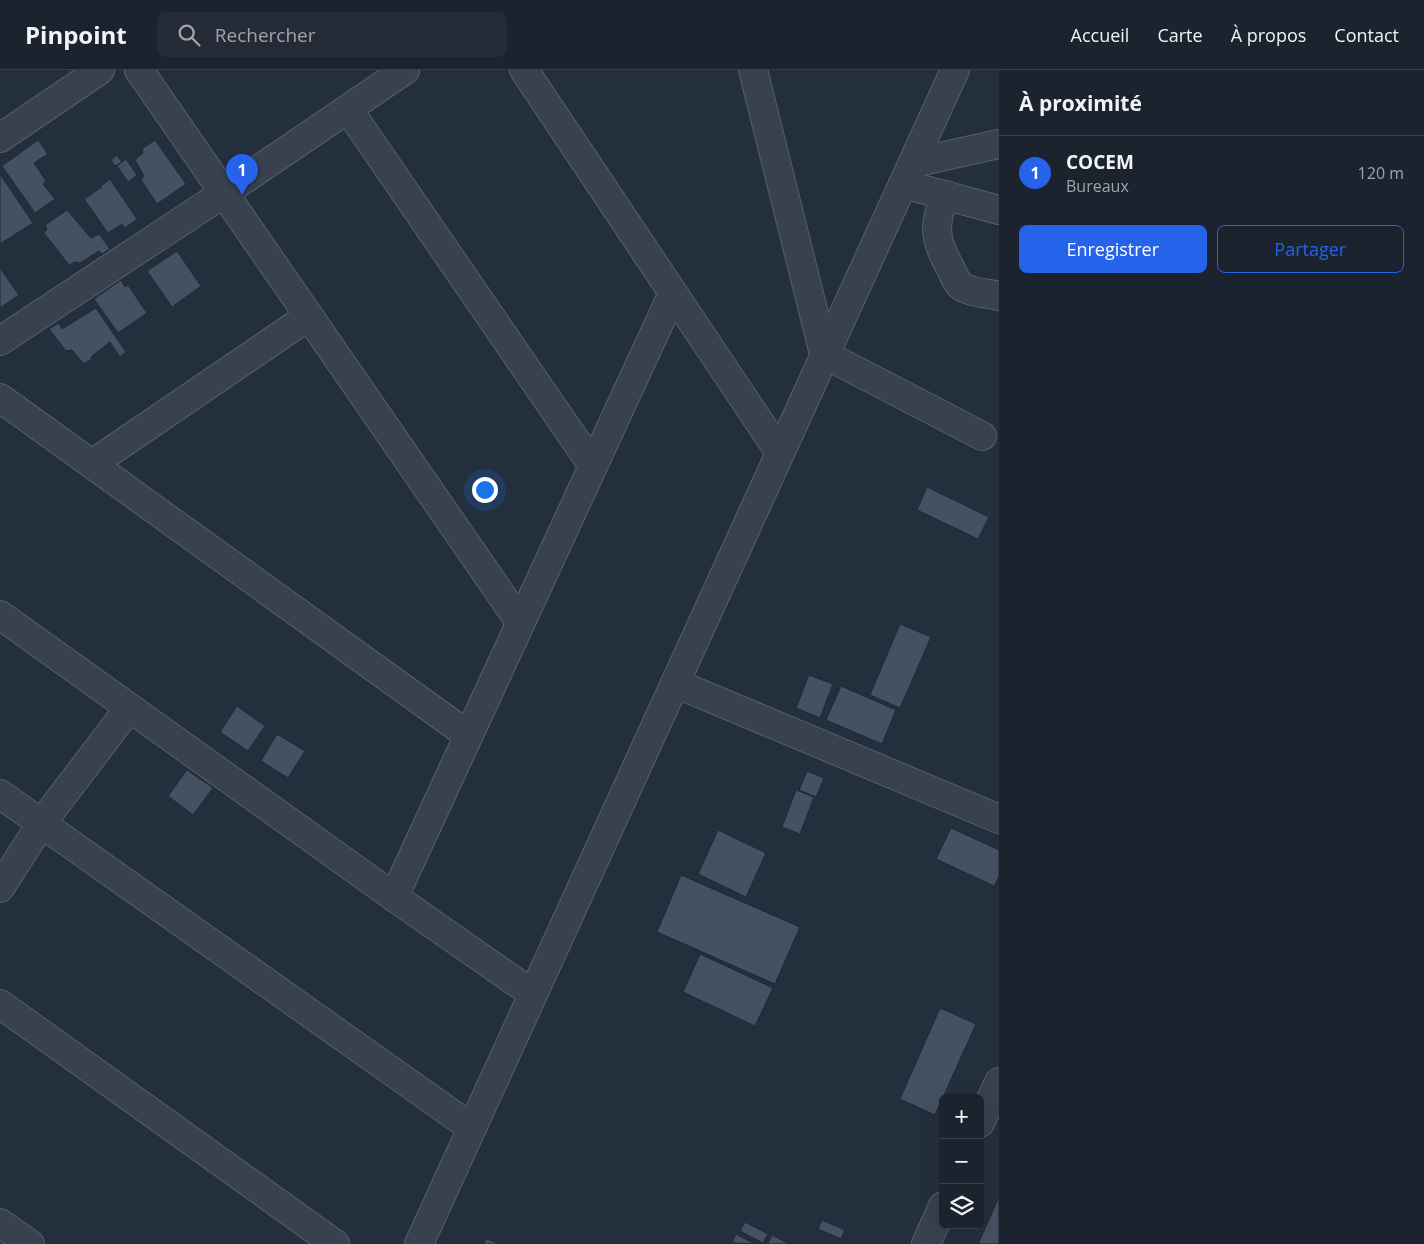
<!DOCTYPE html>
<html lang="fr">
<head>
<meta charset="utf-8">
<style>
  :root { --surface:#1b232e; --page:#242b36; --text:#f1f3f6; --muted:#a0a4aa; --line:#39404a; --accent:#2563eb }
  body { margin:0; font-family:"Open Sans",sans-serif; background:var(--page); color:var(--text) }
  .controls { position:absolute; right:15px; bottom:15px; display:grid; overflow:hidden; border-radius:8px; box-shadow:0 5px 20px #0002 }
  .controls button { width:45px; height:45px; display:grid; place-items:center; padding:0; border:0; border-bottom:1px solid var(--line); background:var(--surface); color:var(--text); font:25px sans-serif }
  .you { position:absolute; left:484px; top:419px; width:18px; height:18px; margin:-12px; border:4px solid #fff; border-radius:50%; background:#1a73e8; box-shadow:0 0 0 8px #1a73e833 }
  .badge { display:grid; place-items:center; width:32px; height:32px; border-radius:50%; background:var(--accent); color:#fff; font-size:16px; font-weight:700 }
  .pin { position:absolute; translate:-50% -41px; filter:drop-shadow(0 1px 2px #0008) }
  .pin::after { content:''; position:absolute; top:26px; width:18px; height:15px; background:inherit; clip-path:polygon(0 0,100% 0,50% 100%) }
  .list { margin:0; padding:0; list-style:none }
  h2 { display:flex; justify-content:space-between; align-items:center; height:65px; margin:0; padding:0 20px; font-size:21px }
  h2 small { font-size:16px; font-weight:400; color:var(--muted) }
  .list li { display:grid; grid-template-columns:32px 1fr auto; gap:15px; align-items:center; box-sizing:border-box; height:75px; padding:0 20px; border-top:1px solid var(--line) }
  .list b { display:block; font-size:19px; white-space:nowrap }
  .list p { margin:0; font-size:16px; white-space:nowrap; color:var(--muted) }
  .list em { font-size:16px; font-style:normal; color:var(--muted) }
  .actions { display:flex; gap:10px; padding:15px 20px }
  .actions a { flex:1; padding:11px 0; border:1px solid var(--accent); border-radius:8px; text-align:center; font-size:18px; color:var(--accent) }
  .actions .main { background:var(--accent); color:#fff }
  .icon { flex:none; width:28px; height:28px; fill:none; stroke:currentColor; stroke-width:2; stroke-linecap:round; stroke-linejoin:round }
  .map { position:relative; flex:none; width:999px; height:1174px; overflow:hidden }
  header { display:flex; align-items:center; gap:30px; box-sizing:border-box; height:70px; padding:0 25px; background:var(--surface); border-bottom:1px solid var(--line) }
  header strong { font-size:24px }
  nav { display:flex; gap:28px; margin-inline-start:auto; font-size:18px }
  .search { width:350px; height:45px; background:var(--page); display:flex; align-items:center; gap:12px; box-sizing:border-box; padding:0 18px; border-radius:8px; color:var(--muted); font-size:19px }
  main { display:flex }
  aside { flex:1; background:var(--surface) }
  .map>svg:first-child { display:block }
</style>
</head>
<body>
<header>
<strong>Pinpoint</strong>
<div class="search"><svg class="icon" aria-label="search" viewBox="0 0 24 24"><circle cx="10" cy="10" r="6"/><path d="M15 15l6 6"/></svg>Rechercher</div>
<nav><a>Accueil</a><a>Carte</a><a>À propos</a><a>Contact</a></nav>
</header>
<main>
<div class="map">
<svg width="999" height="1174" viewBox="0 0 999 1174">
  <rect width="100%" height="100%" fill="#242f3e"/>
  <g fill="#455162" stroke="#1f2835">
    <polygon points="38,70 48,84 34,93 46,111 43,114 55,129 35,143 2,96"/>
    <polygon points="155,70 186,114 157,134 141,110 144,106 135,90 143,83 142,79"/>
    <polygon points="117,85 122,92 115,96 111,90"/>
    <polygon points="126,89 137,105 128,112 117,96"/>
    <polygon points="0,104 33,153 0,174"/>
    <polygon points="110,109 137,149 125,158 122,154 108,163 84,129 102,117 101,116"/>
    <polygon points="67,140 91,168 99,164 110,179 102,184 99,181 80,193 75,192 69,195 44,163 47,159 45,155"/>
    <polygon points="177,181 201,216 172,237 147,201"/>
    <polygon points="0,198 19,225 0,238"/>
    <polygon points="121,210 125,217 128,215 147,243 118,263 94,229"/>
    <polygon points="96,238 126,282 120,287 110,272 91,287 92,289 84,294 72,280 66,281 49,259 59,253 62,259"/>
    <polygon points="927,417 989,447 978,469 917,440"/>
    <polygon points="900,554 931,567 900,638 870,625"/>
    <polygon points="809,605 833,614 820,648 796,638"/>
    <polygon points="841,616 896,640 882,674 826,650"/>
    <polygon points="237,636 265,656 248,681 220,662"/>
    <polygon points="277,664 305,681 288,708 261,691"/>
    <polygon points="187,700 213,718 193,745 168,726"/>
    <polygon points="807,701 824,708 816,727 799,720"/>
    <polygon points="796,720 814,727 800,764 782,757"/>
    <polygon points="951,758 999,780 999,806 994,816 936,789"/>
    <polygon points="718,760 766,783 746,827 698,804"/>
    <polygon points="681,805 800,857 775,914 657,862"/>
    <polygon points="700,884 773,918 755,956 683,922"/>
    <polygon points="940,938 976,954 935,1045 900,1029"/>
    <polygon points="999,1127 999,1174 978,1174"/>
    <polygon points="822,1150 845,1160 841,1169 818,1159"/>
    <polygon points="745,1152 768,1164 763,1173 740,1161"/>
    <polygon points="736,1164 755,1174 732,1173"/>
    <polygon points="772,1165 789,1174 768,1174"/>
    <polygon points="487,1169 500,1174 483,1174"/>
  </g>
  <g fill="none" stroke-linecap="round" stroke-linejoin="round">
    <defs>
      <g id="minor">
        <polyline points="139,0 520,552"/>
        <polyline points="524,0 780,383"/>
        <polyline points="753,0 824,284 982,366"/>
        <polyline points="348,39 593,396"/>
        <polyline points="0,68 100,0"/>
        <polyline points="913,93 999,74"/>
        <polyline points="903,114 999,140"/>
        <path d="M946,125c-14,30 -11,46 5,74 3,6 5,13 10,17 9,7 27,7 38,10"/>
        <polyline points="0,271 224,123 405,0"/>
        <polyline points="0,328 468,665"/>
        <polyline points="92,394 309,246"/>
        <polyline points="0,545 394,827 533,924"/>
        <polyline points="675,613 999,749"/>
        <polyline points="0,724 472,1058"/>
        <polyline points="0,818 41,754 129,638"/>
        <polyline points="394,827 673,223"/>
        <polyline points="0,934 335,1174"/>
        <polyline points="980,1053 999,1012"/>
        <polyline points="0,1153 30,1174"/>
        <polyline points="419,1174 955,0"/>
        <polyline points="926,1174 943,1136"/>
      </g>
    </defs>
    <use href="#minor" stroke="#565f6c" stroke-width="30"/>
    <use href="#minor" stroke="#38414e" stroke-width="28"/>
  </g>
</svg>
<div class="controls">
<button>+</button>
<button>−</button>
<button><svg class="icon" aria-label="layers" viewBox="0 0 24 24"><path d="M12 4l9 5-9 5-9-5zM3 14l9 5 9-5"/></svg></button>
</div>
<div class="you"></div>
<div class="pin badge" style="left:242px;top:125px">1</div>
</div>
<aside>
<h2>À proximité<small></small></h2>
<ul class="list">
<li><span class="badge">1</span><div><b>COCEM</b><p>Bureaux</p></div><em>120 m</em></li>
</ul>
<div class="actions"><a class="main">Enregistrer</a><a>Partager</a></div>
</aside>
</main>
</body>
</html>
